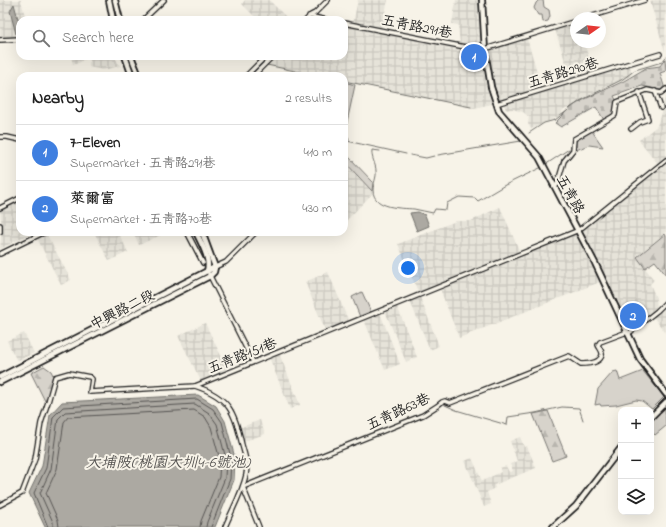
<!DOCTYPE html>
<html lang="en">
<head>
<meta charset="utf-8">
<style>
  :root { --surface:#fff; --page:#f2f2f2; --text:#222; --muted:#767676; --line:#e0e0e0; --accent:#d1495b }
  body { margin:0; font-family:"Indie Flower","LXGW WenKai TC",sans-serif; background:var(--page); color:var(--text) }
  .controls { position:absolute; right:12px; bottom:12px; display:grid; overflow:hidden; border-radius:8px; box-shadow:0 4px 16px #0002 }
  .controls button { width:36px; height:36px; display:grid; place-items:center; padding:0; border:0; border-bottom:1px solid var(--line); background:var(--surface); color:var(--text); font:20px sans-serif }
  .compass { position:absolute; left:570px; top:12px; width:36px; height:36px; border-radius:50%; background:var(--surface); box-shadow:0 4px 16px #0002; rotate:76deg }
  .you { position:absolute; left:408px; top:268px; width:14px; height:14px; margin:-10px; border:3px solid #fff; border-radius:50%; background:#1a73e8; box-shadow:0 0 0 6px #1a73e833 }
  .badge { display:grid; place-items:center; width:26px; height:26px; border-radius:50%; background:var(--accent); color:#fff; font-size:13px; font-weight:700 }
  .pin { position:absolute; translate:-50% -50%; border:2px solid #fff; box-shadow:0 1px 4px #0006 }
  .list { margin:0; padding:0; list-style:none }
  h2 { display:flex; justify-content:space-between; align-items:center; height:52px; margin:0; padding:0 16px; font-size:17px }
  h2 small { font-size:13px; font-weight:400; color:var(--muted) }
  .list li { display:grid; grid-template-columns:26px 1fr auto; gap:12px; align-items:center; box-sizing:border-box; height:56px; padding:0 16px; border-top:1px solid var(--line) }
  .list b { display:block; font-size:15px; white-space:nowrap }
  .list p { margin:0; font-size:13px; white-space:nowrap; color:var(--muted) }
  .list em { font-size:13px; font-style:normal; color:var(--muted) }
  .icon { flex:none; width:22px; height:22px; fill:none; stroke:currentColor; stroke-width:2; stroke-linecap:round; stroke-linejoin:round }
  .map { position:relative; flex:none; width:666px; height:527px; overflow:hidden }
  .search { position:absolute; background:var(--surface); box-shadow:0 4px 16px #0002; left:16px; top:16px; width:332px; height:44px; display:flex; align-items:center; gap:10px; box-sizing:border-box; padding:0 14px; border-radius:12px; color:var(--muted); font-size:15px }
  .panel { position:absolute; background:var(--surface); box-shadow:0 4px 16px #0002; left:16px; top:72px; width:332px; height:164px; border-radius:12px }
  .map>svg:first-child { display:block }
</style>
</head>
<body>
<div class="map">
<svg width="666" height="527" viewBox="0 0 666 527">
  <defs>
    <pattern id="industrial-grid" width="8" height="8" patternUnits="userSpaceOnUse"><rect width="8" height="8" fill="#e6e3d9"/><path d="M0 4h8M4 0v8" fill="none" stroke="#c5c2ba"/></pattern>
    <pattern id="forest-firs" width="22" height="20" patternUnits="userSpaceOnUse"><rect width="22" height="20" fill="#d7d3cb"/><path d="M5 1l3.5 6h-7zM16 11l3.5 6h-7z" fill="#b8b5ae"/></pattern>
    <pattern id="cemetery-stones" width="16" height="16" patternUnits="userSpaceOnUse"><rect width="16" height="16" fill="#d7d3cb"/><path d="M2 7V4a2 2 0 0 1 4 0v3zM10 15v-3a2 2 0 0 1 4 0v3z" fill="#b8b5ae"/></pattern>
  </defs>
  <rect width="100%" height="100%" fill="#f7f3e8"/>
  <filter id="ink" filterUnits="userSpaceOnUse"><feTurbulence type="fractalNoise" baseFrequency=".025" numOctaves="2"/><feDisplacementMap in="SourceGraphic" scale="8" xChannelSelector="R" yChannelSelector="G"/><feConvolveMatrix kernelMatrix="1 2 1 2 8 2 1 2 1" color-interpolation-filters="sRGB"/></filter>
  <g filter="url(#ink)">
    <g fill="url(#industrial-grid)">
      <polygon points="0,0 21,0 26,20 20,20 20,37 0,38"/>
      <polygon points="245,0 269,0 289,20 258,20 242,4"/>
      <polygon points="358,0 388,0 381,30 353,23"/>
      <polygon points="456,0 478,0 481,48 460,44 458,25 452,24"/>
      <polygon points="655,0 666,0 665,52 650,1"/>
      <polygon points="576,23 576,42 584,42 593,73 571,80 555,29"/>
      <polygon points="344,26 481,54 486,85 492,104 474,108 344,81 344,76 320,76 268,65 277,56 344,56"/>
      <polygon points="527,38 542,89 499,103 491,73 488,50"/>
      <polygon points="71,56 114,56 120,66 103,70 89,67 89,58 82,60 81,62 73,65"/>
      <polygon points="630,66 632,74 627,78 602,89 602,91 597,92 597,94 562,111 562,115 531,129 528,124 529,117 523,112 512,109 506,110 504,104"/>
      <polygon points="666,96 666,158 658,164 639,140 657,126"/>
      <polygon points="344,162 372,191 373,193 344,223"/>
      <polygon points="666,163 666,233 637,257 654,280 650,284 656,298 657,309 640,323 633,309 623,314 582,231"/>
      <polygon points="20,200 20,232 34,232 0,249 2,228 0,211"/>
      <polygon points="500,207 520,252 419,294 398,244 456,221 471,221"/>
      <polygon points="94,232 118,232 128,252 109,261"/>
      <polygon points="133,232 167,232 139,245"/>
      <polygon points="46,233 71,280 61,285 37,238"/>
      <polygon points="578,233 600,282 459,338 440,289"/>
      <polygon points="328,272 349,322 326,332 305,282"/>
      <polygon points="420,297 439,346 430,350 410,301"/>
      <polygon points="666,304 666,333 653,317"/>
      <polygon points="397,306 417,357 406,362 385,311"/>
      <polygon points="380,313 400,364 385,370 364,320"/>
      <polygon points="205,323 228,370 201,381 178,336"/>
      <polygon points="24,333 34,353 17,361 7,341"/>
      <polygon points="279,353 300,405 290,409 269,357"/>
      <polygon points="260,420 265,434 242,442 239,428"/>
      <polygon points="520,437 524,447 527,446 536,468 494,485 495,488 487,492 491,504 484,507 465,461 472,458 482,481 501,472 500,468 506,466 509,472 513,471 510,464 517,461 510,441"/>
    </g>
    <g fill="#d7d3cb" stroke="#7a7874">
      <polygon points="539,0 543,0 544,7 549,10 550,16 548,21 543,22 542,15 538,15 534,8 536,3"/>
      <polygon points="344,82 355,85 344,136"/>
      <polygon points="592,131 603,147 589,145 576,150 576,140"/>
      <polygon points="348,156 373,182 372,191 344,161"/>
      <polygon points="362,292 371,312 360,317 352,297"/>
      <polygon points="617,371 620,380 643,371 664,397 652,409 642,401 636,400 616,405 601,406 600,404 595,405 598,389 613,372"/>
      <polygon points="665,407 666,426 655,435 651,431 651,420"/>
    </g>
    <g fill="url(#forest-firs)" stroke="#7a7874">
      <polygon points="665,234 666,236 666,275 655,261 645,268 637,257"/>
      <polygon points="44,366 51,371 53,375 46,403 31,373"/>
      <polygon points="548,411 566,456 552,461 533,414"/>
    </g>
    <path fill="url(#cemetery-stones)" stroke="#7a7874" d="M665,59l1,12 -6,2 4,13 -3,4 -19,-4 -28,10 2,4c-5,13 3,12 -12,20l-8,-13 -35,20 -6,-4 16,-16 14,-8 39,-18 22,-13 14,-2z"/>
    <g fill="#aca9a2" stroke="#72716c">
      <polygon points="14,4 18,19 23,18 23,20 20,20 20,34 16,34 10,11"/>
      <polygon points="418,212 425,215 429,226 417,231 410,213"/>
      <polygon points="198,395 216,406 225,421 235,458 234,480 215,527 45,527 29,493 42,466 50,415 62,402"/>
    </g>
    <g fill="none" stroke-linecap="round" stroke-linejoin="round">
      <g stroke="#565452" stroke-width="1">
        <polyline points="48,527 34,493 46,468 53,417 63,407 197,399 213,409 222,422 231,458 230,479 211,527"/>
        <polyline points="53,527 53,522 40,493 51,469 58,419 65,412 195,404 209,413 217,424 226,459 225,478 207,522 206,527"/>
        <polyline points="59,527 58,520 46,493 57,469 64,422 68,417 194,410 205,417 211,427 220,460 219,477 201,521 200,527"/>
      </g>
      <g stroke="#72716c" stroke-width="1">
        <polyline points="276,56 267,65 318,76"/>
        <polyline points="250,76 270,56"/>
        <polyline points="344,81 471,107"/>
        <polyline points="529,133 544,123 555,120 580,101 623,79 635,70 662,62 666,57"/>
        <polyline points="347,141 406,154"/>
        <path d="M380,151l-8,-1c-1,8 4,14 4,21 1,6 -3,13 -3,19 0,19 29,18 41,19 6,1 13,3 19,4l2,-4 11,1 1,-7 12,-6 16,1 3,3 27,-16 37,-18"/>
        <polyline points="410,155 426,158 434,156"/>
        <polyline points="438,155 521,141"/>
        <polyline points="545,165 569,149"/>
        <polyline points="445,405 456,410 507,425 508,417 535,413 562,407 579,408 583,420"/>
      </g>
      <defs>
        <g id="minor">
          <polyline points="309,16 327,20"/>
          <polyline points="586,18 645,0"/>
          <polyline points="143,20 164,0"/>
          <polyline points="306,20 311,15 315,13 328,0"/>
          <polyline points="344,23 485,51"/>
          <polyline points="0,40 20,39"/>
          <polyline points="485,49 576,21"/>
          <polyline points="246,76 266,56"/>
          <polyline points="253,76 273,56"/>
          <polyline points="655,91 661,108"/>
          <polyline points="496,104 660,54"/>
          <polyline points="631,129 640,122 648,119 639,92"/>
          <polyline points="0,137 7,137 20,140"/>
          <polyline points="344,143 346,139"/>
          <polyline points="554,186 557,185 564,161 573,150 574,139 612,117 615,115 617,102 647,90 661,93 666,89"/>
          <polyline points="0,208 20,198"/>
          <polyline points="0,225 0,232"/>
          <polyline points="187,232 203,263"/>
          <polyline points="0,254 45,232"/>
          <polyline points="215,267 226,262 256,232"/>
          <polyline points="209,274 253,362"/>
          <polyline points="628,334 657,311 666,302"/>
          <path d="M195,386c34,11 40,26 47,59 3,10 6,20 4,30 -4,18 -14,35 -21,52"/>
          <path d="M243,487l180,-72 14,-9 5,-4 3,-1 5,2 119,-47 12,8c6,0 19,-1 21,-9 1,-4 -3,-7 -4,-10l2,-3 27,-10"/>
          <polyline points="243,487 259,527"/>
          <polyline points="0,505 22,493 35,459 41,423 48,402 55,377 69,373 90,377 92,379 90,392 195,386 579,230 666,160"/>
        </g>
        <g id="tertiary">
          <polyline points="109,0 113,20"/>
          <polyline points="115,0 120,20"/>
          <polyline points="482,0 485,51 491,87 499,111 539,157 595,263 640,359 666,394"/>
          <polyline points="125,56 132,76"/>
          <polyline points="131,56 139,76"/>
          <path d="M196,232c5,11 15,27 11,39"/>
          <polyline points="0,377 215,267"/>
          <polyline points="0,382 210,276 214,272 215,267 202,232"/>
          <polyline points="651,417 666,402"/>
          <polyline points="553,527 576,506 621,448"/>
        </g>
      </defs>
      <use href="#minor" stroke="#1c1c1c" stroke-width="6"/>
      <use href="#tertiary" stroke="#1c1c1c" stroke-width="8"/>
      <use href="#minor" stroke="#f7f3e8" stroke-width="3.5"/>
      <use href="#tertiary" stroke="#f7f3e8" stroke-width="4.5"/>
    </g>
  </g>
  <g text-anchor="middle" stroke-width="4" stroke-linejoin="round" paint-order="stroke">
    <g font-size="14" fill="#1c1c1c" stroke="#f7f3e8">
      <text transform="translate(417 26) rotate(11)" y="5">五青路291巷</text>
      <text transform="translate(563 72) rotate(-17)" y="5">五青路290巷</text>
      <text transform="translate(571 194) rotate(61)" y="5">五青路</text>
      <text transform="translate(122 309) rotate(-27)" y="5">中興路二段</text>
      <text transform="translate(242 355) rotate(-22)" y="5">五青路151巷</text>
      <text transform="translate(398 411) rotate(-25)" y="5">五青路63巷</text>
    </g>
    <g font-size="15" font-style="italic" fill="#565452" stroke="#f7f3e8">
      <text x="168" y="467">大埔陂(桃園大圳4-6號池)</text>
    </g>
  </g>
</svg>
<div class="controls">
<button>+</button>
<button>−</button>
<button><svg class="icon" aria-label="layers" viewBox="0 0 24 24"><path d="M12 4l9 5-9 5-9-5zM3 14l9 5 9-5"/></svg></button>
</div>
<svg class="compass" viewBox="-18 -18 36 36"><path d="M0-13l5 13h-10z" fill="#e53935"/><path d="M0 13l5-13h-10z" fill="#767676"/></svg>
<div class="you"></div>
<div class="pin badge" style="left:474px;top:57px;background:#3f7fe0">1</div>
<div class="pin badge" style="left:633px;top:316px;background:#3f7fe0">2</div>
<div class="search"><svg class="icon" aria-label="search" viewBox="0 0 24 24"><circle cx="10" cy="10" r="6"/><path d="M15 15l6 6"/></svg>Search here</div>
<section class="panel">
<h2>Nearby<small>2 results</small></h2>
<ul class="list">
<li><span class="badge" style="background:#3f7fe0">1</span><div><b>7-Eleven</b><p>Supermarket · 五青路291巷</p></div><em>410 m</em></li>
<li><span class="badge" style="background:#3f7fe0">2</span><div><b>萊爾富</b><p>Supermarket · 五青路70巷</p></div><em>430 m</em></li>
</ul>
</section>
</div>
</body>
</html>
